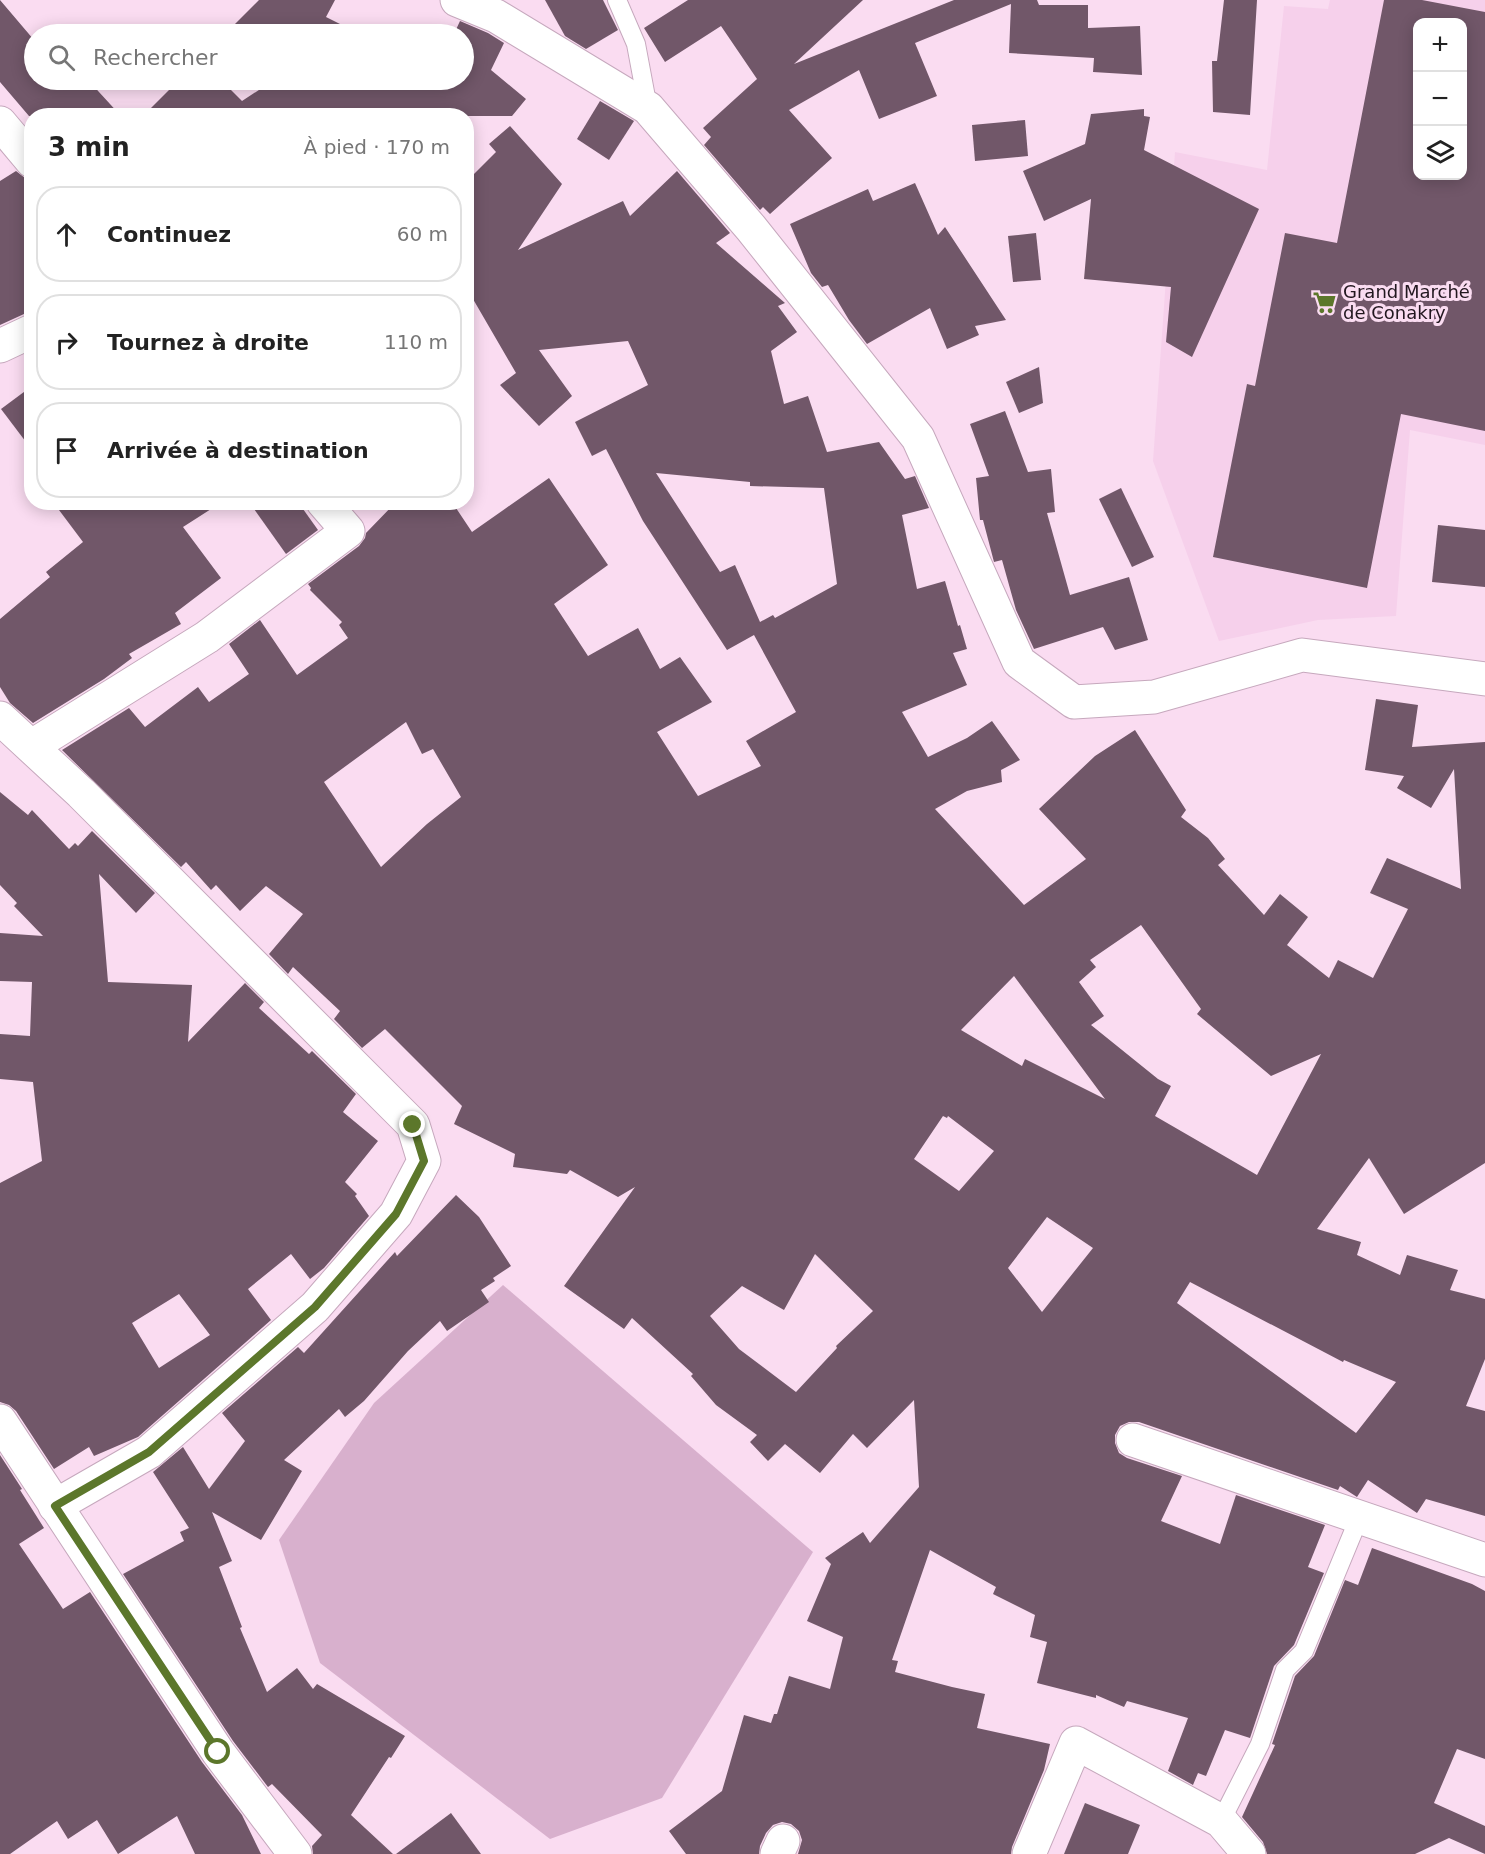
<!DOCTYPE html>
<html lang="fr">
<head>
<meta charset="utf-8">
<style>
  :root { --surface:#fff; --page:#f2f2f2; --text:#222; --muted:#767676; --line:#e0e0e0 }
  body { margin:0; font-family:"DejaVu Sans",sans-serif; background:var(--page); color:var(--text) }
  .controls { position:absolute; right:18px; top:18px; display:grid; overflow:hidden; border-radius:12px; box-shadow:0 3px 15px #0003 }
  .controls button { width:54px; height:54px; display:grid; place-items:center; padding:0; border:0; border-bottom:2px solid var(--line); background:var(--surface); color:var(--text); font:30px sans-serif }
  .stop { position:absolute; width:18px; height:18px; margin:-14px; border:4px solid #5c772b; border-radius:50%; background:#fff }
  .stop.end { background:#5c772b; border-color:#fff; box-shadow:0 2px 6px #0008 }
  .list { margin:0; padding:0; list-style:none }
  h2 { display:flex; justify-content:space-between; align-items:center; height:78px; margin:0; padding:0 24px; font-size:26px }
  h2 small { font-size:20px; font-weight:400; color:var(--muted) }
  .list li { display:grid; grid-template-columns:39px 1fr auto; gap:18px; align-items:center; box-sizing:border-box; height:96px; margin:0 12px 12px; padding:0 12px; border:2px solid var(--line); border-radius:24px }
  .list b { display:block; font-size:22px; white-space:nowrap }
  .list em { font-size:20px; font-style:normal; color:var(--muted) }
  .icon { flex:none; width:33px; height:33px; fill:none; stroke:currentColor; stroke-width:2; stroke-linecap:round; stroke-linejoin:round }
  .map { position:relative; flex:none; width:1485px; height:1854px; overflow:hidden }
  .search { position:absolute; background:var(--surface); box-shadow:0 3px 15px #0003; left:24px; top:24px; width:450px; height:66px; display:flex; align-items:center; gap:15px; box-sizing:border-box; padding:0 21px; border-radius:33px; color:var(--muted); font-size:22px }
  .panel { position:absolute; background:var(--surface); box-shadow:0 3px 15px #0003; left:24px; top:108px; width:450px; height:402px; border-radius:24px }
  .map>svg:first-child { display:block }
</style>
</head>
<body>
<div class="map">
<svg width="1485" height="1854" viewBox="0 0 1485 1854">
  <rect width="100%" height="100%" fill="#fadcf1"/>
  <path fill="#f6d0eb" fill-rule="evenodd" d="M1330,0h155v445l-75,-15 -14,186 -78,4 -99,21 -66,-180 22,-309 92,18 17,-164 44,3zM1418,22h44v154h-44z"/>
  <polygon fill="#d8b0cd" points="503,1285 813,1552 662,1798 550,1839 320,1663 279,1540 374,1403"/>
  <g fill="#715769" fill-rule="evenodd">
    <polygon points="0,0 34,40 34,80 88,80 121,116 29,116 0,82"/>
    <polygon points="259,0 335,0 326,17 360,34 245,34 231,28"/>
    <polygon points="545,0 603,0 618,30 586,49 565,36"/>
    <polygon points="688,0 863,0 794,64 954,0 1037,0 1039,5 1088,5 1088,28 1140,26 1142,75 1093,72 1094,58 1009,53 1011,4 915,43 937,96 879,119 859,70 789,110 832,158 770,214 763,207 760,210 704,145 711,137 703,128 757,79 721,26 665,62 644,28"/>
    <polygon points="1224,0 1257,0 1250,115 1213,112 1212,61 1217,61"/>
    <path d="M1384,0h38l63,12v419l-84,-17 -34,174 -154,-31 34,-173 8,2 30,-153 52,10zM1418,22h44v154h-44z"/>
    <polygon points="460,21 488,33 504,43 491,70 526,99 512,116 143,116 179,80 221,80 242,101 274,80 464,80 464,34 454,34"/>
    <polygon points="600,101 634,121 609,160 577,139"/>
    <polygon points="1144,109 1144,116 1150,117 1144,150 1259,209 1192,357 1166,342 1171,287 1084,279 1091,199 1044,221 1023,171 1085,144 1091,114"/>
    <polygon points="1025,120 1028,156 975,161 972,125"/>
    <path d="M510,126l52,58 -44,66 105,-49 7,15 47,-45 53,62 -14,10 69,60 -7,3 19,26 -26,19 13,53 24,-8 19,56 52,-10 26,37 10,-3 14,32 -27,7 15,74 28,-8 13,45 2,-1 7,24 -14,4 14,32 -65,27 26,45 39,-19 25,-17 28,39 -19,10 1,12 -35,9 -32,18 89,96 62,-46 -47,-50 56,-53 40,-26 51,80 -5,7 27,21 17,21 -7,6 46,50 16,-21 28,23 -21,28 42,33 9,-18 35,18 35,-69 -38,-16 17,-35 74,31 -7,-120 -23,39 -34,-20 7,-12 -39,-6 11,-71 42,6 -6,42 73,-5v421l-81,51 -35,-56 -52,71 44,13 -4,13 43,20 7,-20 51,15 -8,20 35,9v60l-19,47 19,5v105l-59,-17 -9,14 -49,-33 -11,17 -17,-11 -2,4 -199,-68h-10l-9,4 -5,9v8l4,10 8,5 55,18 -21,45 59,23 16,-49 89,30 -17,42 16,6 -30,72 -20,21 -24,72 -25,-8 -19,46 -8,-3 -5,12 -25,-14 20,-53 -61,-17 -3,6 -28,-12v3l-59,-15 10,-41 -17,-5 5,-22 -42,-21 3,-7 -66,-37 -38,110 6,1 -3,11 57,15 33,7 -8,34 73,16 -6,26 -32,77 -1,7h-213l4,-14 -3,-9 -8,-7 -9,-2 -9,3 -7,8 -6,13 -1,8h-73l-17,-23 53,-40 22,-76 27,8 3,-9h3l12,-38 41,13 13,-52 -36,-16 24,-57 -6,-6 38,-26 7,11 49,-56 -5,-87 -47,48 -14,-14 -33,39 -35,-29 -17,17 -18,-19 7,-7 -41,-30 -25,-29 2,-2 -61,-56 -8,11 -60,-43 71,-99 -17,10 -48,-27 -3,4 -54,-7 2,-13 -61,-30 8,-18 -77,-77 -23,19 -28,-29 6,-8 -47,-44 -5,7 -19,-20 34,-40 -37,-28 -26,25 -24,-26 -5,5 -25,-28 -5,5 -119,-117 67,-42 16,19 53,-40 11,15 40,-28 -20,-30 31,-24 37,55 51,-37 -9,-13 3,-3 -32,-32 1,-2 -3,-4 51,-38 6,-8 1,-5 30,-31h56l20,30 77,-54 59,87 -54,39 34,52 50,-28 22,41 20,-12 32,45 -55,30 41,64 63,-30 -15,-25 50,-29 -42,-77 -27,15 -84,-129 -37,-72 -14,7 -17,-34 73,-37 -20,-44 -89,9 33,46 -33,30 -39,-41 16,-12 -50,-86v-105l30,-30 -7,-8zM656,473l94,9v4l74,2 13,96 -62,34 -2,-3 -13,7 -25,-57 -15,7zM406,722l16,32 11,-5 28,48 -34,27 -46,43 -57,-85zM1141,925l60,84 -4,5 74,62 50,-22 -64,121 -102,-59 16,-30 -13,-7 -67,-54 13,-9 -25,-34 17,-15 -6,-7zM1014,976l91,123 -80,-40 -3,7 -61,-36zM943,1116l4,2 1,-2 46,35 -35,40 -45,-32zM1047,1217l46,31 -51,64 -34,-44zM815,1254l58,57 -37,35 1,2 -41,44 -57,-43 -29,-33 32,-30 42,24zM1190,1282l153,80 1,-2 52,22 -40,51 -179,-130z"/>
    <polygon points="16,171 25,178 32,179 32,313 24,314 0,325 0,181"/>
    <polygon points="915,183 938,235 945,227 1006,320 975,326 979,335 947,349 930,308 867,344 849,320 828,285 822,287 811,273 790,224 868,189 873,201"/>
    <polygon points="1036,233 1041,280 1013,282 1008,236"/>
    <polygon points="1039,367 1043,403 1019,413 1006,382"/>
    <polygon points="32,386 32,450 1,409"/>
    <polygon points="1005,411 1028,472 1051,469 1055,512 1047,513 1070,595 1129,577 1148,640 1115,650 1103,627 1034,649 1016,610 1002,560 994,562 983,520 980,520 976,478 989,476 970,424"/>
    <polygon points="1121,488 1154,557 1132,567 1099,499"/>
    <polygon points="53,502 222,502 183,527 221,578 175,613 181,624 129,654 132,658 104,679 33,723 10,703 0,687 0,619 50,577 46,572 83,542"/>
    <polygon points="249,502 298,502 318,530 286,554"/>
    <polygon points="1438,525 1485,530 1485,587 1432,582"/>
    <path d="M0,792l28,23 4,-5 37,39 6,-6 3,3 14,-15 63,62 -19,20 -37,-39 9,108 84,3 -4,57 57,-59 19,19 -5,6 50,46 3,-3 44,43 -13,18 35,29 -33,41 12,12 -2,2 14,20 -45,52 -14,11 -19,-25 -43,35 23,31 -133,117 -44,19 -5,-9 -35,22 -38,-58 -7,-6 -9,-3v-219l42,-22 -9,-79 -33,-3v-45l30,2 2,-54 -32,-1v-48l43,3 -29,-30 3,-3 -17,-18zM179,1294l31,41 -51,33 -27,-45z"/>
    <polygon points="456,1195 479,1217 511,1266 493,1278 495,1281 481,1290 489,1302 447,1331 440,1321 408,1351 364,1401 345,1417 339,1409 284,1460 302,1471 261,1540 212,1512 232,1561 219,1567 242,1627 240,1628 267,1692 297,1668 313,1689 317,1684 405,1736 391,1758 389,1757 351,1815 393,1854 313,1854 312,1846 322,1835 272,1784 268,1787 233,1741 123,1574 184,1541 180,1532 189,1528 153,1472 183,1447 209,1489 245,1441 222,1413 298,1347 304,1353 395,1252 397,1256"/>
    <polygon points="0,1455 22,1489 20,1490 44,1528 19,1544 63,1609 90,1592 202,1762 242,1815 261,1854 195,1854 177,1816 118,1854 97,1820 68,1839 57,1821 10,1854 0,1854"/>
    <polygon points="1372,1548 1472,1584 1485,1591 1485,1759 1457,1749 1434,1803 1485,1826 1485,1854 1449,1838 1415,1854 1267,1854 1263,1842 1242,1817 1275,1745 1272,1744 1295,1676 1314,1656 1345,1580 1358,1585"/>
    <polygon points="1085,1803 1140,1825 1128,1854 1064,1854"/>
    <polygon points="451,1813 481,1854 396,1854"/>
  </g>
  <g fill="none" stroke-linecap="round" stroke-linejoin="round">
    <defs>
      <g id="service">
        <polyline points="617,0 636,44 648,108"/>
        <polyline points="1221,1821 1260,1744 1285,1670 1304,1651 1359,1518"/>
      </g>
      <g id="minor">
        <polyline points="457,0 496,16 648,108 751,228 918,438 1019,662 1074,702 1154,697 1302,655 1485,679"/>
        <polyline points="0,123 32,161"/>
        <polyline points="0,346 32,331"/>
        <polyline points="0,718 81,793 413,1125 424,1161 396,1214 315,1307 149,1452 55,1506"/>
        <polyline points="32,746 207,637 348,531 323,502"/>
        <polyline points="0,1421 218,1752 295,1854"/>
        <polyline points="1133,1440 1485,1560"/>
        <polyline points="777,1854 783,1841"/>
        <polyline points="1029,1854 1076,1743 1221,1821 1249,1854"/>
      </g>
    </defs>
    <use href="#service" stroke="#c6a8bd" stroke-width="20"/>
    <use href="#minor" stroke="#c6a8bd" stroke-width="35"/>
    <use href="#service" stroke="#fff" stroke-width="18"/>
    <use href="#minor" stroke="#fff" stroke-width="33"/>
  </g>
  <g fill="none" stroke-linecap="round" stroke-linejoin="round">
    <polyline stroke="#5c772b" stroke-width="8" points="218,1752 55,1506 149,1452 315,1307 396,1214 424,1161 413,1125"/>
  </g>
  <defs>
    <symbol id="supermarket-bare" viewBox="-9 -9 18 18"><path d="M-6-5.5h2.5l.6 2H6L4.5 2H-2.5L-4.4-4H-6ZM-1.5 3.2a1.3 1.3 0 1 0 .1 0ZM3 3.2a1.3 1.3 0 1 0 .1 0Z" fill="#5c772b" stroke="#fadcf1" stroke-width="2.5" paint-order="stroke"/></symbol>
  </defs>
  <g fill-rule="evenodd">
    <use href="#supermarket-bare" x="1308" y="286" width="33" height="33"/>
  </g>
  <g text-anchor="middle" stroke-width="6" stroke-linejoin="round" paint-order="stroke">
    <g font-size="18" fill="#22171f" stroke="#fadcf1" text-anchor="start">
      <text x="1343" y="298">Grand Marché<tspan x="1343" dy="21">de Conakry</tspan></text>
    </g>
  </g>
</svg>
<div class="controls">
<button>+</button>
<button>−</button>
<button><svg class="icon" aria-label="layers" viewBox="0 0 24 24"><path d="M12 4l9 5-9 5-9-5zM3 14l9 5 9-5"/></svg></button>
</div>
<div class="stop" style="left:218px;top:1752px"></div>
<div class="stop end" style="left:413px;top:1125px"></div>
<div class="search"><svg class="icon" aria-label="search" viewBox="0 0 24 24"><circle cx="10" cy="10" r="6"/><path d="M15 15l6 6"/></svg>Rechercher</div>
<section class="panel">
<h2>3 min<small>À pied · 170 m</small></h2>
<ul class="list">
<li><svg class="icon" aria-label="ahead" viewBox="0 0 24 24"><path d="M12 20V5M6 11l6-6 6 6"/></svg><div><b>Continuez</b></div><em>60 m</em></li>
<li><svg class="icon" aria-label="right" viewBox="0 0 24 24"><path d="M7 20v-9h11M14 6l5 5-5 5"/></svg><div><b>Tournez à droite</b></div><em>110 m</em></li>
<li><svg class="icon" aria-label="arrive" viewBox="0 0 24 24"><path d="M6 21V4h12l-3 4 3 4H6"/></svg><div><b>Arrivée à destination</b></div></li>
</ul>
</section>
</div>
</body>
</html>
